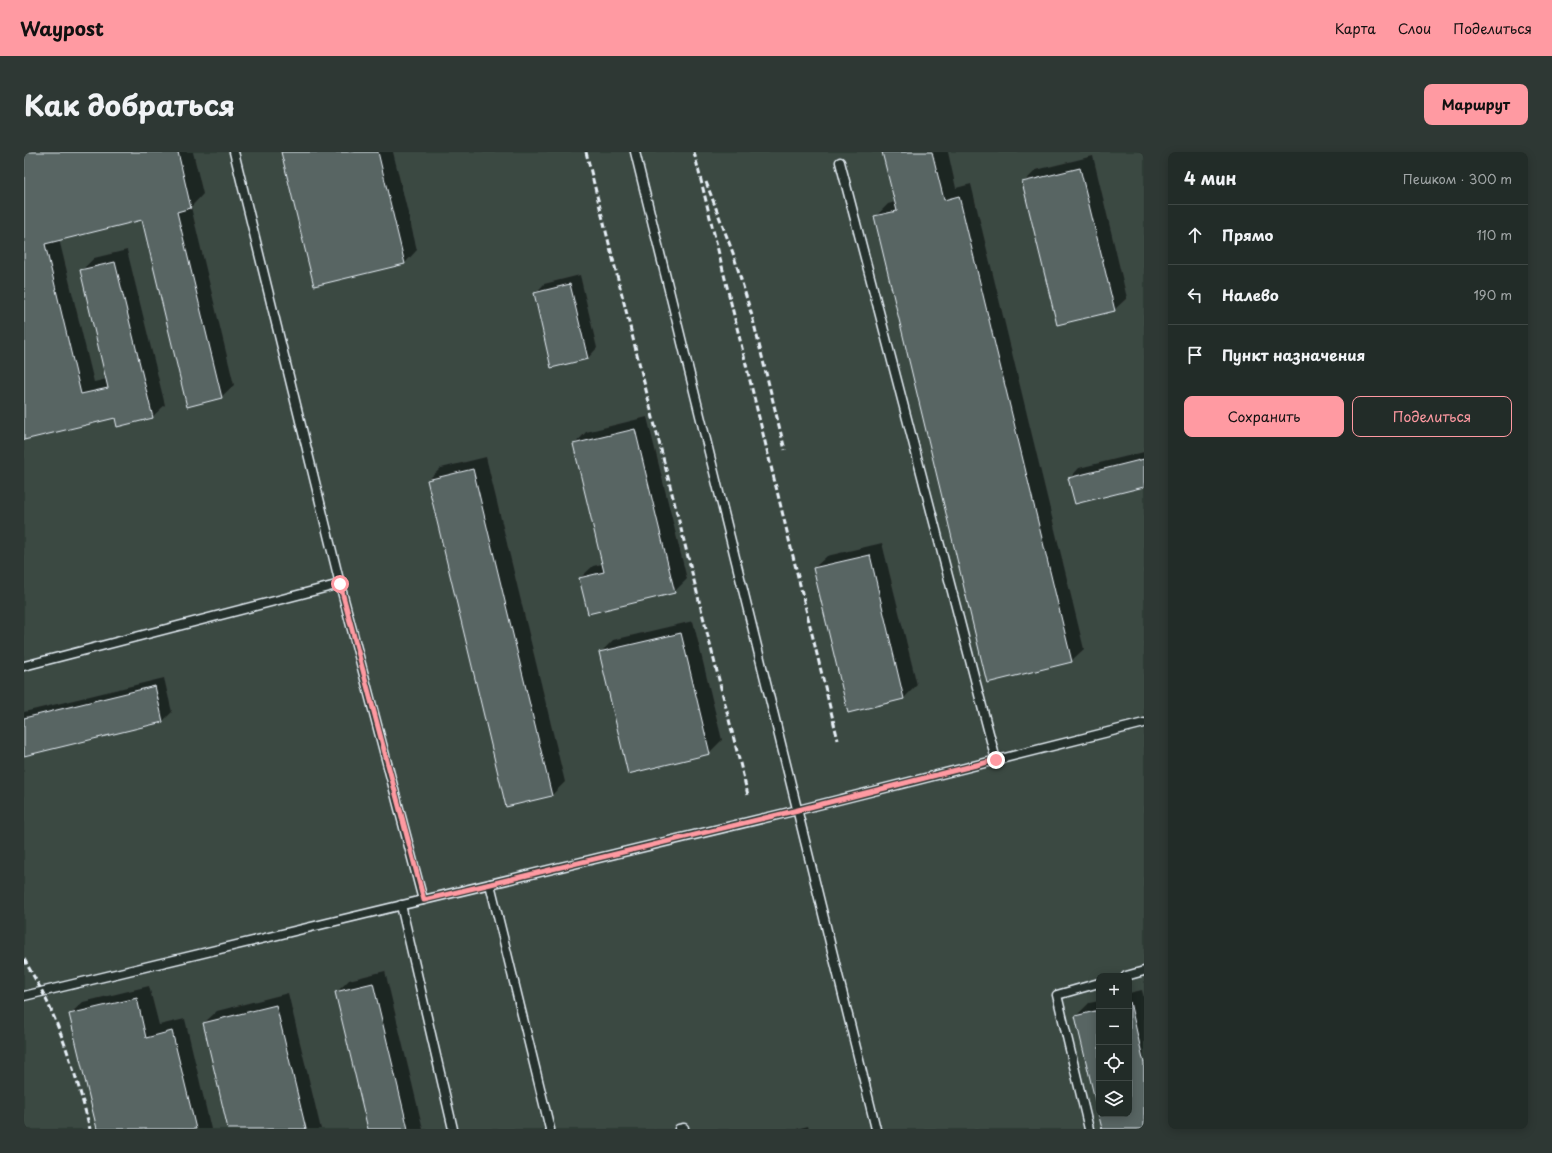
<!DOCTYPE html>
<html lang="ru">
<head>
<meta charset="utf-8">
<style>
  :root { --surface:#222c28; --page:#2e3834; --text:#f1f3f6; --muted:#a2a7a8; --line:#3f4845; --accent:#ff9aa2 }
  body { margin:0; font-family:"Playpen Sans",sans-serif; background:var(--page); color:var(--text) }
  .controls { position:absolute; right:12px; bottom:12px; display:grid; overflow:hidden; border-radius:8px; box-shadow:0 2px 10px #0003 }
  .controls button { width:36px; height:36px; display:grid; place-items:center; padding:0; border:0; border-bottom:1px solid var(--line); background:var(--surface); color:var(--text); font:20px sans-serif }
  .stop { position:absolute; width:12px; height:12px; margin:-9px; border:3px solid #ff9aa2; border-radius:50%; background:#fff }
  .stop.end { background:#ff9aa2; border-color:#fff; box-shadow:0 1px 4px #0008 }
  .list { margin:0; padding:0; list-style:none }
  h2 { display:flex; justify-content:space-between; align-items:center; height:52px; margin:0; padding:0 16px; font-size:17px }
  h2 small { font-size:13px; font-weight:400; color:var(--muted) }
  .list li { display:grid; grid-template-columns:26px 1fr auto; gap:12px; align-items:center; box-sizing:border-box; height:60px; padding:0 16px; border-top:1px solid var(--line) }
  .list b { display:block; font-size:15px; white-space:nowrap }
  .list em { font-size:13px; font-style:normal; color:var(--muted) }
  .actions { display:flex; gap:8px; padding:12px 16px }
  .actions a { flex:1; padding:9px 0; border:1px solid var(--accent); border-radius:8px; text-align:center; font-size:14px; color:var(--accent) }
  .actions .main { background:var(--accent); color:#111 }
  .icon { flex:none; width:22px; height:22px; fill:none; stroke:currentColor; stroke-width:2; stroke-linecap:round; stroke-linejoin:round }
  .map { position:relative; flex:none; width:1120px; height:977px; overflow:hidden; border-radius:8px }
  header { display:flex; align-items:center; gap:24px; box-sizing:border-box; height:56px; padding:0 20px; background:var(--accent); color:#111 }
  header strong { font-size:19px }
  nav { display:flex; gap:22px; margin-inline-start:auto; font-size:14px }
  .intro { display:flex; align-items:center; justify-content:space-between; box-sizing:border-box; height:96px; padding:0 24px }
  h1 { margin:0; font-size:28px }
  .button { padding:10px 18px; border-radius:8px; background:var(--accent); color:#111; font-size:14px; font-weight:700 }
  main { display:flex; gap:24px; padding:0 24px }
  aside { flex:1; background:var(--surface); border-radius:8px; box-shadow:0 2px 10px #0003 }
  .map>svg:first-child { display:block }
</style>
</head>
<body>
<header>
<strong>Waypost</strong>
<nav><a>Карта</a><a>Слои</a><a>Поделиться</a></nav>
</header>
<div class="intro"><h1>Как добраться</h1><a class="button">Маршрут</a></div>
<main>
<div class="map">
<svg width="1120" height="977" viewBox="0 0 1120 977">
  <rect width="100%" height="100%" fill="#2e3b35"/>
  <filter id="ink" filterUnits="userSpaceOnUse"><feTurbulence type="fractalNoise" baseFrequency=".025" numOctaves="2"/><feDisplacementMap in="SourceGraphic" scale="8" xChannelSelector="R" yChannelSelector="G"/><feConvolveMatrix kernelMatrix="1 2 1 2 8 2 1 2 1" color-interpolation-filters="sRGB"/></filter>
  <g filter="url(#ink)">
    <path fill="#3b4843" fill-rule="evenodd" d="M0,0h1120v977h-1120zM1075,824h30v138h-30z"/>
    <g fill="#0007">
      <polygon points="0,0 169,0 179,42 167,55 210,233 197,245 118,67 35,87 70,230 83,227 57,119 70,106 103,98 141,253 128,265 92,265 0,287"/>
      <polygon points="259,0 369,0 393,98 381,111"/>
      <polygon points="859,0 924,0 932,36 947,32 1060,497 1047,509 851,65 864,52 871,50"/>
      <polygon points="1069,4 1103,146 1090,158 999,31 1012,18"/>
      <polygon points="556,123 573,196 564,206 528,214 511,142 520,132"/>
      <polygon points="623,265 663,427 650,440 556,426 569,414 578,412 550,293 562,280"/>
      <polygon points="1120,300 1120,334 1046,326 1055,316"/>
      <polygon points="462,305 541,630 528,643 482,654 404,328 417,316"/>
      <polygon points="858,391 893,533 880,546 825,559 790,416 803,404"/>
      <polygon points="669,469 698,588 685,601 576,501 589,488"/>
      <polygon points="140,526 148,560 139,569 0,603 0,560"/>
      <polygon points="361,819 399,977 345,977 312,841 325,828"/>
      <polygon points="125,834 135,873 161,867 187,977 74,977 46,862 59,850"/>
      <polygon points="1118,838 1120,846 1120,977 1079,977 1076,962 1105,962 1105,841"/>
      <polygon points="264,841 297,977 205,977 180,871 193,859"/>
      <polygon points="1075,849 1075,959 1052,864 1065,851"/>
      <polygon points="784,974 785,977 772,977"/>
    </g>
    <g fill="#596563" stroke="#e8f1f8">
      <polygon points="3,0 154,0 167,56 153,60 198,246 163,255 118,68 21,92 57,242 84,236 56,118 91,110 129,266 93,275 91,266 0,288 0,1"/>
      <polygon points="257,0 354,0 381,112 290,134"/>
      <polygon points="858,0 908,0 920,48 935,44 1048,510 963,531 850,64 873,59"/>
      <polygon points="1056,16 1091,159 1033,173 998,30"/>
      <polygon points="546,132 564,207 527,216 510,141"/>
      <polygon points="611,277 651,441 564,462 555,426 580,420 549,292"/>
      <polygon points="1120,307 1120,335 1051,352 1044,326"/>
      <polygon points="449,317 528,644 482,655 403,328"/>
      <polygon points="846,403 880,547 824,561 789,416"/>
      <polygon points="657,481 686,602 604,622 575,500"/>
      <polygon points="131,534 139,570 0,604 0,566"/>
      <polygon points="349,831 384,977 344,977 311,840"/>
      <polygon points="113,846 122,886 148,879 172,977 73,977 45,862"/>
      <polygon points="1106,850 1120,911 1120,977 1078,977 1051,864 1075,858 1075,962 1105,962"/>
      <polygon points="252,853 282,977 204,977 179,871"/>
    </g>
    <g fill="none" stroke-linecap="round" stroke-linejoin="round">
      <defs>
        <g id="service">
          <polyline points="210,0 316,432 399,748"/>
          <polyline points="611,0 852,977"/>
          <polyline points="816,10 972,608"/>
          <polyline points="0,514 316,432"/>
          <polyline points="466,732 526,977"/>
          <polyline points="377,753 429,977"/>
          <polyline points="1102,824 1120,819"/>
          <polyline points="0,844 774,658 1120,571"/>
          <polyline points="655,977 660,976"/>
          <polyline points="1065,977 1033,843 1075,831"/>
        </g>
      </defs>
      <use href="#service" stroke="#e8f1f8" stroke-width="11"/>
      <use href="#service" stroke="#26332d" stroke-width="8"/>
      <g stroke="#e8f1f8" stroke-width="3" stroke-dasharray="6 3" stroke-linecap="butt">
        <polyline points="562,0 724,643"/>
        <polyline points="670,0 814,588"/>
        <polyline points="682,30 709,101 728,164 761,298"/>
        <path d="M0,807c6,11 12,21 18,32 21,42 37,93 48,138"/>
      </g>
    </g>
  </g>
  <g fill="none" stroke-linecap="round" stroke-linejoin="round" filter="url(#ink)">
    <polyline stroke="#ff9aa2" stroke-width="5" points="316,432 400,748 774,658 972,608"/>
  </g>
</svg>
<div class="controls">
<button>+</button>
<button>−</button>
<button><svg class="icon" aria-label="locate" viewBox="0 0 24 24"><circle cx="12" cy="12" r="6"/><path d="M12 2v4M12 18v4M2 12h4M18 12h4"/></svg></button>
<button><svg class="icon" aria-label="layers" viewBox="0 0 24 24"><path d="M12 4l9 5-9 5-9-5zM3 14l9 5 9-5"/></svg></button>
</div>
<div class="stop" style="left:316px;top:432px"></div>
<div class="stop end" style="left:972px;top:608px"></div>
</div>
<aside>
<h2>4 мин<small>Пешком · 300 m</small></h2>
<ul class="list">
<li><svg class="icon" aria-label="ahead" viewBox="0 0 24 24"><path d="M12 20V5M6 11l6-6 6 6"/></svg><div><b>Прямо</b></div><em>110 m</em></li>
<li><svg class="icon" aria-label="left" viewBox="0 0 24 24"><path d="M17 20v-9H6M10 6l-5 5 5 5"/></svg><div><b>Налево</b></div><em>190 m</em></li>
<li><svg class="icon" aria-label="arrive" viewBox="0 0 24 24"><path d="M6 21V4h12l-3 4 3 4H6"/></svg><div><b>Пункт назначения</b></div></li>
</ul>
<div class="actions"><a class="main">Сохранить</a><a>Поделиться</a></div>
</aside>
</main>
</body>
</html>
